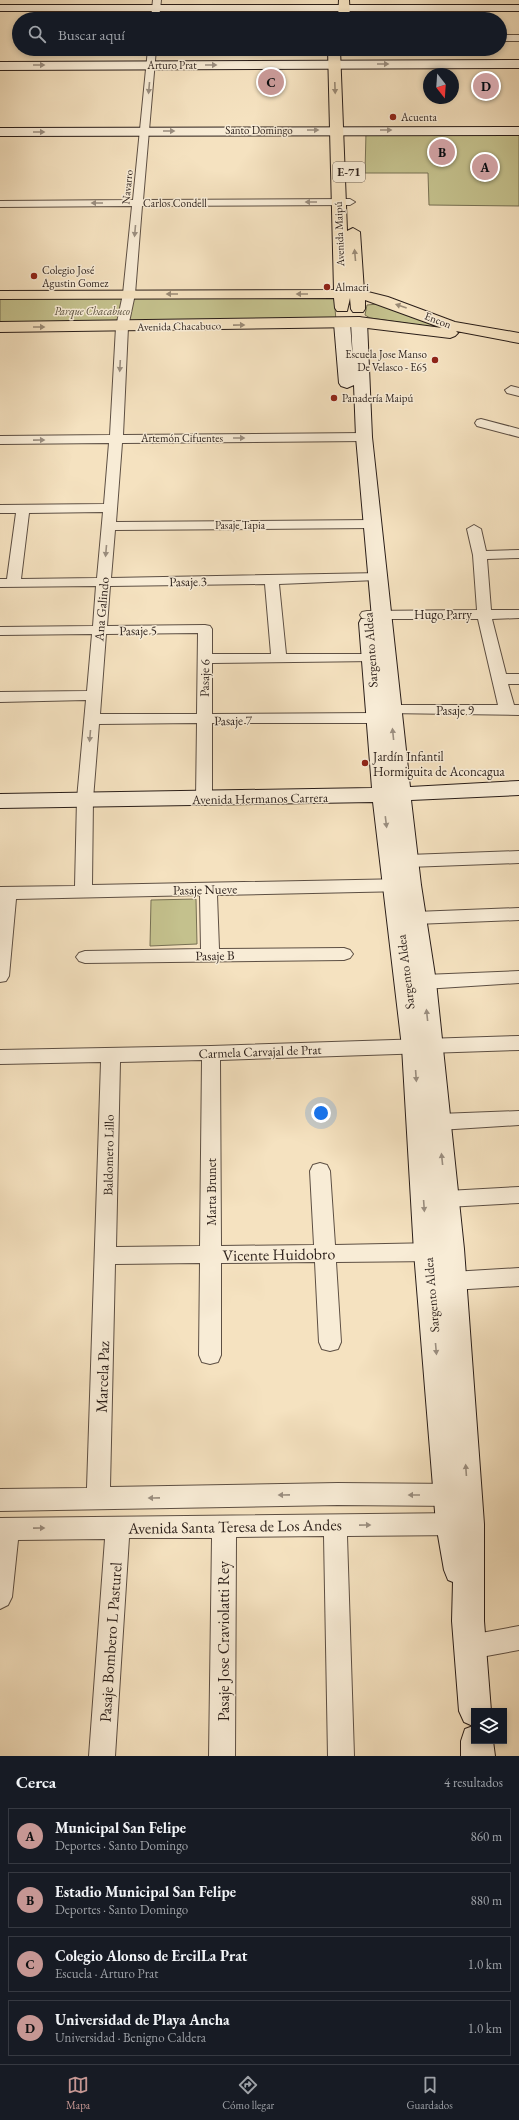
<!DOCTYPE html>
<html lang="es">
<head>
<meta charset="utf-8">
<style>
  :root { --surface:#171b24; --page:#242831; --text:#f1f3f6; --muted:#9ea1a6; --line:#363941; --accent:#c59692 }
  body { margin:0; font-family:"EB Garamond",serif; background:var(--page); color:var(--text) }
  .controls { position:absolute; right:12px; bottom:12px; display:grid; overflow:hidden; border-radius:0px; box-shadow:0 2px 6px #0003 }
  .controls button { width:36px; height:36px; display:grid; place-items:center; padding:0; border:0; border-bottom:1px solid var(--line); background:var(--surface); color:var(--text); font:20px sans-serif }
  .compass { position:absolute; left:423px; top:68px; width:36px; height:36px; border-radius:50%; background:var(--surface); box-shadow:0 2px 6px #0003; rotate:163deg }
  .you { position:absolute; left:321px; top:1113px; width:14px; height:14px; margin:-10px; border:3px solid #fff; border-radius:50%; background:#1a73e8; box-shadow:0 0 0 6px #1a73e833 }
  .badge { display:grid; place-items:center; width:26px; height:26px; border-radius:50%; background:var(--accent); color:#111; font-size:13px; font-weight:700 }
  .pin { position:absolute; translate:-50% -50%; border:2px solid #fff; box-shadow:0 1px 4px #0006 }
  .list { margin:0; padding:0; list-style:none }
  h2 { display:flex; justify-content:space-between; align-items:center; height:52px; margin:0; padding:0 16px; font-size:17px }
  h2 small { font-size:13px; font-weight:400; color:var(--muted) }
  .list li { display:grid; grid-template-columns:26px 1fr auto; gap:12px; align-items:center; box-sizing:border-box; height:56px; margin:0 8px 8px; padding:0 8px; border:1px solid var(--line); border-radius:0px }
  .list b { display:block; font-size:15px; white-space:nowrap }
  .list p { margin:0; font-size:13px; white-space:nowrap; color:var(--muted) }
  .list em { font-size:13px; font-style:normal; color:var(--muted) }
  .icon { flex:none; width:22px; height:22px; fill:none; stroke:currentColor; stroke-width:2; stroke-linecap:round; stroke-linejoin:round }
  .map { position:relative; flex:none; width:519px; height:1756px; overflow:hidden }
  .search { position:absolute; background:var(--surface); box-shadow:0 2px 6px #0003; left:12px; right:12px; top:12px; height:44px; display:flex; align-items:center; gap:10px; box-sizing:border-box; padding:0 14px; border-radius:22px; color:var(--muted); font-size:15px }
  .sheet { height:308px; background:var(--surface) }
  nav { display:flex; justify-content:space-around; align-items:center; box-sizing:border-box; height:56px; border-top:1px solid var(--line); background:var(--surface); font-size:11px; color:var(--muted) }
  nav a { display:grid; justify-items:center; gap:2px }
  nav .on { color:var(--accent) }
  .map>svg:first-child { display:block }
</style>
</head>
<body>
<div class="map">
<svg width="519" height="1756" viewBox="0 0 519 1756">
  <rect width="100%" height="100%" fill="#f5e2c0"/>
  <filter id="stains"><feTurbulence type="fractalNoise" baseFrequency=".005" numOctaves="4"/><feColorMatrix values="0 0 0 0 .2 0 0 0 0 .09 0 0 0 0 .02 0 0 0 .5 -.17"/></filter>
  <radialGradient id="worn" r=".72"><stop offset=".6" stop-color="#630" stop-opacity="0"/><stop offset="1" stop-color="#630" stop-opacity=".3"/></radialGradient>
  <g fill="#c4c18d" stroke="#777053">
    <polygon points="519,131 519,206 429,205 428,173 365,173 366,132"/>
    <polygon points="334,295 336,321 0,326 0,298"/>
    <polygon points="378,304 447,329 370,318 365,315 367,305"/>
    <polygon points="196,899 197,944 150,946 151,900"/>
  </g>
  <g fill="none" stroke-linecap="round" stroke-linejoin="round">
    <defs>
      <g id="street">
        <polygon points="153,0 161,0 159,19 151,19"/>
        <rect x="500" y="35" width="19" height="6"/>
        <path d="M148,49h8l-13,151 207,-1 5,3 -5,3 -208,1 -7,88 -7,33 -5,108 241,-2 6,4 -6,4 -242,2 -6,79 256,-2 7,4 -7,4 -257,2 -4,48 271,-5 2,3 -2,3 -5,1 -98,4 7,70h84l5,1 2,3 -2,3 -163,2v51l163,-1 5,2 3,3 -3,3 -5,2h-163v76l-2,4 -6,1 -6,-1 -2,-4 1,-76 -98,1 -6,75 -1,86 314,-6 6,2 3,4 -3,4 -6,2 -189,4 2,54 125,-1 6,2 3,4 -3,4 -6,2 -259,3 -6,-2 -3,-4 3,-4 6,-2 116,-2 -1,-54 -184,4 -7,77 -3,5 -6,1v-95l75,-1 2,-87 9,-99 -86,2v-10l87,-1 5,-57 -92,1v-8l93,-1 3,-40 -96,1v-8h7l9,-66h-16v-8l104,-1 5,-61 -109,1v-8l110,-1 6,-108 7,-33 9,-88 -132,1v-6l133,-1zM103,512l-6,66 -76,1 8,-66zM265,584l6,70h-59v-25l-2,-3 -5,-1 -98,1 3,-40zM198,633l-1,81h-97l6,-80z"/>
        <polygon points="511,386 519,388 519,396 507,393 505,390"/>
        <polygon points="481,419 519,429 519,437 477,426 475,423 477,420"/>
        <polygon points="474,525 481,529 486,551 519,550 519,558 487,559 491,610 519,610 519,618 492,619 506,674 519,674 519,684 508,684 514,705 519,705 519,715 386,713 383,710 386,707 391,705 498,705 478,619 367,619 362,618 360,615 362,612 367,611 477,610 473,555 467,529"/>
        <polygon points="519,851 519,863 408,867 402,865 400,861 402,857 408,855"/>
        <polygon points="519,908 519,920 415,924 409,922 406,918 409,914 415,912"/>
        <polygon points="519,971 519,983 424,989 418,987 415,982 418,977 424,975"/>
        <path d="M519,1036v14l-299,10 1,186 93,-1 -4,-74 3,-6 7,-2 7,2 3,6 5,74 101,-2 7,3 3,6 -3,6 -7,3 -100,1 5,80 -3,7 -8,2 -8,-2 -3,-7 -4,-80 -94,1v92l-3,7 -8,2 -8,-2 -3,-7 1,-92 -85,1 -5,223 228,-4 119,1 8,4 3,7 -3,7 -8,4 -119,-1 -338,6v-22l87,-1 14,-426 -101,2v-14l211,-4zM202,1060l-2,186 -84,1 4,-185z"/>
        <polygon points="519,1111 519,1125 439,1130 432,1127 429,1122 432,1117 439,1114"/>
        <polygon points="519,1187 519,1203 447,1207 440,1205 437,1199 440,1193 447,1191"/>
        <polygon points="519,1268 519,1286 452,1290 445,1287 442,1281 445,1275 452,1272"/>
        <polygon points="460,1513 468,1516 472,1524 468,1532 460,1535 347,1536 354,1756 328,1756 324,1536 236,1537 235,1756 209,1756 212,1538 129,1538 115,1756 89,1756 105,1539 18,1540 12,1597 8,1605 0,1609 0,1518"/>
        <polygon points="519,1626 519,1650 470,1659 461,1655 458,1647 461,1639 470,1635"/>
      </g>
      <g id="secondary">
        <rect x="0" y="5" width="519" height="6"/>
        <polygon points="519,60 519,68 0,70 0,62"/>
        <polygon points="519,127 519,135 0,136 0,128"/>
        <polygon points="359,317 364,319 367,322 372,437 410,787 519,781 519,795 411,800 421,885 436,982 464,1249 484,1524 484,1621 491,1711 474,1711 474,1741 493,1741 495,1756 461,1756 461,1741 465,1729 473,1726 464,1722 459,1711 452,1621 453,1582 448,1580 444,1570 436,1524 414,1252 402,1047 373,802 0,808 0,794 372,788 359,623 361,619 372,618 356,437 354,385 347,388 341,386 339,383 334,323 337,320 347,320 350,323 353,361 351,322 354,319"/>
      </g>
      <g id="primary">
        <polygon points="339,0 349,0 350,19 338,19"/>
        <polygon points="328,49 340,49 347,231 353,228 360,232 364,291 388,297 455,322 519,333 519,343 456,331 458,333 455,336 450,338 359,327 0,332 0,322 359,317 442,328 365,300 365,309 363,312 353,312 351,309 350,298 347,311 337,311 335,308 334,298 0,299 0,291 334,290"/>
      </g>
    </defs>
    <use href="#street" stroke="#5d4f43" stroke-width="2"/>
    <use href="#secondary" stroke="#2a1e19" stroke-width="2"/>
    <use href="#primary" stroke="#2a1e19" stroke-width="2"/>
    <use href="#street" fill="#f8ecd6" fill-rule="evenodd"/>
    <use href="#secondary" fill="#f8ecd6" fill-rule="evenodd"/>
    <use href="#primary" fill="#f5e2c0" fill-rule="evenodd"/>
  </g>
  <defs><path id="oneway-solid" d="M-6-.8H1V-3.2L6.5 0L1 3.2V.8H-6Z"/></defs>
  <g fill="#9b8f81">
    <use href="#oneway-solid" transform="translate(383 64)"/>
    <use href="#oneway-solid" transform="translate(39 65)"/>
    <use href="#oneway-solid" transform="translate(211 65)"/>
    <use href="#oneway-solid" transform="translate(149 88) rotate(95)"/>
    <use href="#oneway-solid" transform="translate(313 130)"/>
    <use href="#oneway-solid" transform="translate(386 130)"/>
    <use href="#oneway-solid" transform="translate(169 131)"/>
    <use href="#oneway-solid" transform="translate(39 132)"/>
    <use href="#oneway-solid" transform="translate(311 202) rotate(180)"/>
    <use href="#oneway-solid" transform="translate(97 203) rotate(180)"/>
    <use href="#oneway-solid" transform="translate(135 231) rotate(95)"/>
    <use href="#oneway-solid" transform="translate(120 366) rotate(93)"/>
    <use href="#oneway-solid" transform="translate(239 438)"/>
    <use href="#oneway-solid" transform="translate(39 440) rotate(-1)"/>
    <use href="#oneway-solid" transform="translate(106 551) rotate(95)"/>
    <use href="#oneway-solid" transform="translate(393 734) rotate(-96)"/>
    <use href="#oneway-solid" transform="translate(90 736) rotate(95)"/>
    <use href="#oneway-solid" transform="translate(386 822) rotate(83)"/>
    <use href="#oneway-solid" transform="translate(427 1015) rotate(-96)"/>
    <use href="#oneway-solid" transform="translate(416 1076) rotate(86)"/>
    <use href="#oneway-solid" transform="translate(442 1159) rotate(-96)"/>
    <use href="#oneway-solid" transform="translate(424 1206) rotate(86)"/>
    <use href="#oneway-solid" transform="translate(436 1349) rotate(85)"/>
    <use href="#oneway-solid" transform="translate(466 1470) rotate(-94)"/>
    <use href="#oneway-solid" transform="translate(284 1495) rotate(179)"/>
    <use href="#oneway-solid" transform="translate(414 1495) rotate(-180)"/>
    <use href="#oneway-solid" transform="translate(154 1498) rotate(179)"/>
    <use href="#oneway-solid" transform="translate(365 1525) rotate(-1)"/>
    <use href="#oneway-solid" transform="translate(39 1528) rotate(-1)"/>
  </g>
  <g fill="#9a8a75">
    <use href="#oneway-solid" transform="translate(335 88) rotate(88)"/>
    <use href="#oneway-solid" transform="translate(355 255) rotate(-95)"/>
    <use href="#oneway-solid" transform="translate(172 294) rotate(180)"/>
    <use href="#oneway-solid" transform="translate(302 294) rotate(180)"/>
    <use href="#oneway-solid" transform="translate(401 306) rotate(-161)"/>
    <use href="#oneway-solid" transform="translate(239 325) rotate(-1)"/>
    <use href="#oneway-solid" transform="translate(39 327)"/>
  </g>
  <g fill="#8f2418" stroke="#f8ecd6" stroke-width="1.5">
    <circle cx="393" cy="117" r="4"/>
    <circle cx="34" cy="276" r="4"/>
    <circle cx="327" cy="287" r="4"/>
    <circle cx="435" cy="360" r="4"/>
    <circle cx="334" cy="398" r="4"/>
    <circle cx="365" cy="763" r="4"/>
  </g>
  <g text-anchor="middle" stroke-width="3" stroke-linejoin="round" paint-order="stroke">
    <g font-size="11" fill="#2a1e19" stroke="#f8ecd6">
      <text x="172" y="69">Arturo Prat</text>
      <text x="259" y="134">Santo Domingo</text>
      <text transform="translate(127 187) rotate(-84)" y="4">Navarro</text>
      <text x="175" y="207">Carlos Condell</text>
      <text transform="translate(339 234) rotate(-92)" y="4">Avenida Maipú</text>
      <text transform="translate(438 320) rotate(21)" y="4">Encon</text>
      <text transform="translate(179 326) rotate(-1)" y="4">Avenida Chacabuco</text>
      <text x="182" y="442">Artemón Cifuentes</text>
      <text x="240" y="529">Pasaje Tapia</text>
    </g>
    <g font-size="11" fill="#2a1e19" stroke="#f8ecd6" text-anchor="start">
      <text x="401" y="121">Acuenta</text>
      <text x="42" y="274">Colegio José<tspan x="42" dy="13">Agustin Gomez</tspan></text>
      <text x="335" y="291">Almacri</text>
      <text x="427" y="358" text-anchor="end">Escuela Jose Manso<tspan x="427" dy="13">De Velasco - E65</tspan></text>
      <text x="342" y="402">Panadería Maipú</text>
    </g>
    <g font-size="11" font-style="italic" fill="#584f3c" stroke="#f8ecd6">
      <text x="92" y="315">Parque Chacabuco</text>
    </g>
    <rect fill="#f8ecd6" stroke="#685c52" stroke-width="1" x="333" y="162" width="32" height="20" rx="3"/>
    <g font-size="12" font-weight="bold" fill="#2a1e19">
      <text x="349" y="176">E-71</text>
    </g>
    <g font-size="13" fill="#2a1e19" stroke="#f8ecd6">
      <text transform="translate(188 581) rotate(-1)" y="5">Pasaje 3</text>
      <text transform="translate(101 609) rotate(-85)" y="5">Ana Galindo</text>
      <text x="443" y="619">Hugo Parry</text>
      <text transform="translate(138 630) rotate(-1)" y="5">Pasaje 5</text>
      <text transform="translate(370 650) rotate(-94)" y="5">Sargento Aldea</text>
      <text transform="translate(204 678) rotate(-89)" y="5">Pasaje 6</text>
      <text x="455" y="715">Pasaje 9</text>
      <text transform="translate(233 720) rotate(-1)" y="5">Pasaje 7</text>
      <text transform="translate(260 798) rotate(-1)" y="5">Avenida Hermanos Carrera</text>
      <text transform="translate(205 889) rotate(-1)" y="5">Pasaje Nueve</text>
      <text transform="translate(215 955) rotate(-1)" y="5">Pasaje B</text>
      <text transform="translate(405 972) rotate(-97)" y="5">Sargento Aldea</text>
      <text transform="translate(260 1051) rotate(-2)" y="5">Carmela Carvajal de Prat</text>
      <text transform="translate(108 1155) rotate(-89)" y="5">Baldomero Lillo</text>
      <text transform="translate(211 1192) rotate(-90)" y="5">Marta Brunet</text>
      <text transform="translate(431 1295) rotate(-95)" y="5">Sargento Aldea</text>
    </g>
    <g font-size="13" fill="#2a1e19" stroke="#f8ecd6" text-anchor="start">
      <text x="373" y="761">Jardín Infantil<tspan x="373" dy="15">Hormiguita de Aconcagua</tspan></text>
    </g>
    <g font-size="16" fill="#2a1e19" stroke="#f8ecd6">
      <text transform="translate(279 1254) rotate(-1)" y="6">Vicente Huidobro</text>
      <text transform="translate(102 1377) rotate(-88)" y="6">Marcela Paz</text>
      <text transform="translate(235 1526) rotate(-1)" y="6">Avenida Santa Teresa de Los Andes</text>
      <text transform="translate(223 1641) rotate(-90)" y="6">Pasaje Jose Craviolatti Rey</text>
      <text transform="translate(110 1642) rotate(-86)" y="6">Pasaje Bombero L Pasturel</text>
    </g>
  </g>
  <rect width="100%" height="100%" filter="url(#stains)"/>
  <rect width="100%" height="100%" fill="url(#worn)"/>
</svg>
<div class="controls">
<button><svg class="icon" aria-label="layers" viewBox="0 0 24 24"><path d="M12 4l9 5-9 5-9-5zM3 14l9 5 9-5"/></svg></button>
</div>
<svg class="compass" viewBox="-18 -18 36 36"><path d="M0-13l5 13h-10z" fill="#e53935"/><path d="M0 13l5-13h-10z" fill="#9ea1a6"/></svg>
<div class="you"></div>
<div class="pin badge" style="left:485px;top:167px">A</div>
<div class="pin badge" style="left:442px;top:152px">B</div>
<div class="pin badge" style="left:271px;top:82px">C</div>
<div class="pin badge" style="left:486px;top:86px">D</div>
<div class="search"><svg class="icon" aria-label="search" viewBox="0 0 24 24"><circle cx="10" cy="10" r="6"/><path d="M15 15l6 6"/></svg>Buscar aquí</div>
</div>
<section class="sheet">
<h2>Cerca<small>4 resultados</small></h2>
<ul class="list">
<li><span class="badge">A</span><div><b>Municipal San Felipe</b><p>Deportes · Santo Domingo</p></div><em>860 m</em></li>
<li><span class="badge">B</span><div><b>Estadio Municipal San Felipe</b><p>Deportes · Santo Domingo</p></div><em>880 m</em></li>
<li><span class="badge">C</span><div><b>Colegio Alonso de ErcilLa Prat</b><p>Escuela · Arturo Prat</p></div><em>1.0 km</em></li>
<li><span class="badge">D</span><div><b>Universidad de Playa Ancha</b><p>Universidad · Benigno Caldera</p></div><em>1.0 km</em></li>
</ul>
</section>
<nav>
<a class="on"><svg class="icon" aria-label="map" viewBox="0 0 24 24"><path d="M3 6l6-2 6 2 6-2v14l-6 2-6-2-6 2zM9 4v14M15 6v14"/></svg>Mapa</a>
<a><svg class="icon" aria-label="directions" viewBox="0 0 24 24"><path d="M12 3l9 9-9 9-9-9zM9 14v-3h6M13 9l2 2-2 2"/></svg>Cómo llegar</a>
<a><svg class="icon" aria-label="saved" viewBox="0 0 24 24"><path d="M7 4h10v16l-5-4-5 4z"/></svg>Guardados</a>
</nav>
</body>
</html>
